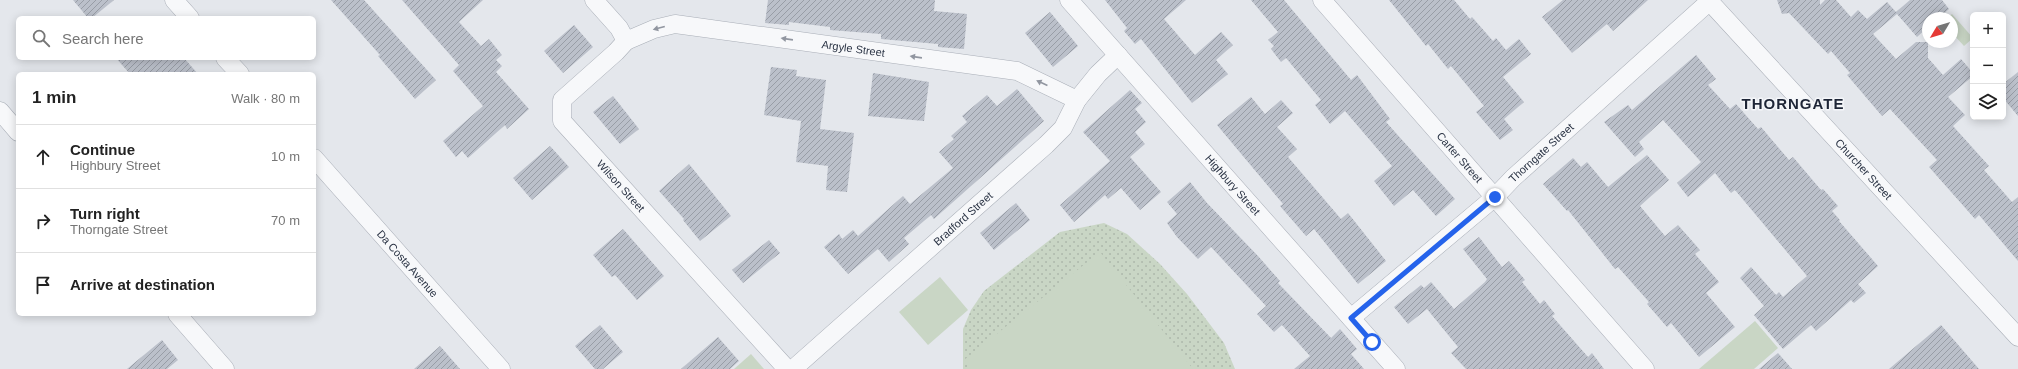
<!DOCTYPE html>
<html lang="en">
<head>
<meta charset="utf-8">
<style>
  :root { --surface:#fff; --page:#f6f6f6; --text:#222; --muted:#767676; --line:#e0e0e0 }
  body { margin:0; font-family:Arial,sans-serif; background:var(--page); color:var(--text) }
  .controls { position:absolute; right:12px; top:12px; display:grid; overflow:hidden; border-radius:6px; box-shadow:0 2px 10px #0003 }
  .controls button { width:36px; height:36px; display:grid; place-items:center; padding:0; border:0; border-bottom:1px solid var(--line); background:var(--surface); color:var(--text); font:20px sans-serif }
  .compass { position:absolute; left:1922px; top:12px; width:36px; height:36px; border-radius:50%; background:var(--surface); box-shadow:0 2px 10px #0003; rotate:232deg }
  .stop { position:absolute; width:12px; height:12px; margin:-9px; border:3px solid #2563eb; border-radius:50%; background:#fff }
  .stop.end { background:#2563eb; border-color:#fff; box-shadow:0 1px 4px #0008 }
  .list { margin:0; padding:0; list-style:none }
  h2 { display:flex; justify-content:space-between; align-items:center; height:52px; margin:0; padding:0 16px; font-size:17px }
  h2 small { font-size:13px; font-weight:400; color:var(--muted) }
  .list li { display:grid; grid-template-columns:26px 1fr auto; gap:12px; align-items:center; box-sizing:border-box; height:64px; padding:0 16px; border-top:1px solid var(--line) }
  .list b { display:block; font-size:15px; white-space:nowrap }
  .list p { margin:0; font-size:13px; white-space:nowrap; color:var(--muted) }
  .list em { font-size:13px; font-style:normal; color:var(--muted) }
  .icon { flex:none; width:22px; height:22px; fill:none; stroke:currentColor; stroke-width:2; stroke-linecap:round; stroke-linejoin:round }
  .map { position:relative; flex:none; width:2018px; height:369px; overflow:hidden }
  .search { position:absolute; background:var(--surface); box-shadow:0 2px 10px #0003; left:16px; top:16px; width:300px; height:44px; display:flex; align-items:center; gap:10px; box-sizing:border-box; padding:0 14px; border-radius:6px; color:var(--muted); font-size:15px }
  .panel { position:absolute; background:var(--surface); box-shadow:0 2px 10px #0003; left:16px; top:72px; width:300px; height:244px; border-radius:6px }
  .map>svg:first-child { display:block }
</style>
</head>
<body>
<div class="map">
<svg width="2018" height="369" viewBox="0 0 2018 369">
  <defs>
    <pattern id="grass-dots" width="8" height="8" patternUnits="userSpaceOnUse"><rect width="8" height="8" fill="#c9d6c5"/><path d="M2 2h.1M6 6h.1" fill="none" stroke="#adb8ab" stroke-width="1.8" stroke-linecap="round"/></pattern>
    <pattern id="building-hatch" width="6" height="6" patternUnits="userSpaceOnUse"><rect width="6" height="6" fill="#bbc0ca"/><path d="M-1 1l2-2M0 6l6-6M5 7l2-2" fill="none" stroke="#989da6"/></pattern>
  </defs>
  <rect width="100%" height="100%" fill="#e4e7ec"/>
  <polygon fill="url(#grass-dots)" points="1104,223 1127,234 1160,264 1187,294 1224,343 1235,369 963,369 963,329 971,310 984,291 1060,232"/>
  <g fill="#c9d6c5">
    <polygon points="1952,14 1973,38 1964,46 1952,33 1952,18 1947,18"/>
    <polygon points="1100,252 1193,369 971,369 964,360"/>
    <polygon points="940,277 968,310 928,345 899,312"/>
    <polygon points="1755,321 1778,348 1754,369 1699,369"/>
    <polygon points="751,354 764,369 734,369"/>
  </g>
  <g fill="url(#building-hatch)">
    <polygon points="73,0 114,0 92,18 88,18"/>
    <polygon points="331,0 364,0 436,80 415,99 378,56 380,55"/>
    <polygon points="402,0 483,0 459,22 481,46 489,39 502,55 496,60 502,66 496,72 529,109 507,129 505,125 468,158 462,151 456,157 443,141 483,106 453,71 459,65"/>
    <polygon points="768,0 935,0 934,11 967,14 964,49 938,47 938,44 881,39 881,34 830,30 830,27 789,22 789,25 765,23"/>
    <polygon points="1105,0 1186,0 1164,19 1195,55 1221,32 1233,45 1216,60 1228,74 1192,103 1141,39 1135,44 1124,31 1127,28"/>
    <polygon points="1251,0 1284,0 1351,80 1357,75 1390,119 1386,122 1455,199 1436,216 1413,190 1394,206 1374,181 1392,166 1345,111 1330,124 1315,105 1321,100 1286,58 1281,62 1271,49 1274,46 1268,40 1278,32"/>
    <polygon points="1389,0 1454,0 1470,19 1472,17 1493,41 1496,38 1506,50 1519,39 1531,54 1503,77 1524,102 1504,119 1513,130 1500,140 1476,112 1484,106 1451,66 1448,69 1428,44 1426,46"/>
    <polygon points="1563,0 1648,0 1613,31 1607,24 1572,53 1542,17"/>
    <polygon points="1777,0 1820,0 1820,5 1825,0 1836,0 1851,17 1858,10 1867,19 1887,2 1896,12 1910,0 1942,0 1949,9 1939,18 1928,18 1928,27 1917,37 1897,14 1873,34 1896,59 1916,42 1928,42 1928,58 1943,75 1961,59 1973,73 1973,76 1948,97 1965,115 1953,126 1989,166 1984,170 2012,202 2018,197 2018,261 1979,215 1975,219 1929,167 1937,160 1890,109 1882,116 1847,75 1850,73 1831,51 1828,54 1789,13 1782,14"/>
    <polygon points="1050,12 1078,46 1053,67 1025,33"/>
    <polygon points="574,25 593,47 563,73 544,51"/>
    <polygon points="1696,55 1716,79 1708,85 1730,109 1736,104 1758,129 1761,127 1789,160 1793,157 1821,190 1823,189 1838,206 1832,211 1840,220 1839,221 1878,266 1858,284 1866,293 1854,303 1851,300 1816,331 1811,325 1783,349 1754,315 1764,306 1740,278 1751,267 1776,295 1779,292 1783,297 1807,276 1735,190 1731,193 1715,173 1688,197 1677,183 1701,162 1663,120 1639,142 1644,149 1635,157 1604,122 1628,105 1632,110"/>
    <polygon points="116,58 184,58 198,74 130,74"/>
    <polygon points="771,67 797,70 796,76 826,80 820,129 854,133 847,192 826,190 828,166 796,162 801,121 764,115"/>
    <polygon points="2018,72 2018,116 2003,98 2003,84"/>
    <polygon points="873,73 929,82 924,121 868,116"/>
    <polygon points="1017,89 1044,121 934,219 931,215 904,238 909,244 889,262 878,249 848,274 824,247 839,234 842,239 853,230 858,236 903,196 910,204 953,168 939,152 954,139 951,136 967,122 962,116 987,95 997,106"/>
    <polygon points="1130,90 1142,103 1135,109 1146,122 1135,132 1145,144 1130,157 1161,192 1140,210 1121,188 1108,199 1105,195 1074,222 1060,205 1110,161 1083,132"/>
    <polygon points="613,96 639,129 620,144 593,112"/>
    <polygon points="1251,97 1265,114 1281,100 1293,113 1277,127 1297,149 1288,157 1341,219 1348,213 1386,261 1358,284 1314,229 1306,236 1280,206 1283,204 1217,125"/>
    <polygon points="550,146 569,167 532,200 513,178"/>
    <polygon points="1647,155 1669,180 1640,206 1665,236 1678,225 1700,250 1695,254 1719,282 1706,293 1735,327 1699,357 1671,323 1667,327 1647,304 1649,302 1618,267 1615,269 1568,210 1567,211 1543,184 1573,158 1581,167 1587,162 1608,187"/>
    <polygon points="689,164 731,216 700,241 683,220 684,219 659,191"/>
    <polygon points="1190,182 1207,203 1258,256 1280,281 1278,283 1331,338 1340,329 1357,349 1351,354 1364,369 1294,369 1310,356 1282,325 1274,332 1257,314 1266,306 1211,247 1198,259 1177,237 1167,223 1177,214 1167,202"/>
    <polygon points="1016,203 1030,220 994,250 980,233"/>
    <polygon points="623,229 664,276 637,300 615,275 612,277 593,255"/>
    <polygon points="1479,237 1502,267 1509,261 1525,280 1522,282 1540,304 1544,300 1555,314 1552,316 1588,357 1592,353 1604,369 1466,369 1451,353 1458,347 1427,309 1408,324 1394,307 1421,285 1424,288 1431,282 1454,309 1485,282 1487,279 1463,249"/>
    <polygon points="769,240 780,253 743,283 732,270"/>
    <polygon points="600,325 623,352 603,369 595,369 575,346"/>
    <polygon points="1941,325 1979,369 1889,369"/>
    <polygon points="718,337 739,361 730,369 681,369"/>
    <polygon points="162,340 178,360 167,369 127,369"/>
    <polygon points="440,346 460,369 414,369"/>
    <polygon points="1778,353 1792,369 1759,369"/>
  </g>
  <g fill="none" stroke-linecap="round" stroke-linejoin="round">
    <defs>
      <g id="street">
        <polyline points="174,0 190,18"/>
        <path id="s1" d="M594,0l25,28 7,13 -10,11 -54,48v21l225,248"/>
        <path id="s2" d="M1069,0l327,369"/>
        <path id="s3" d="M1322,0l323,369"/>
        <path id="s4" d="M1710,2l308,335"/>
        <path id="s5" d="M626,41l28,-12 21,-5 342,47 60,29"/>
        <polyline points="225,58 240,74"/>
        <polyline points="0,111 18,132"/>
        <path id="s6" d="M314,158l187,211"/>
        <polyline points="177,314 225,369"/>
        <path id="s7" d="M1351,318l144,-121 18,-19 198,-178"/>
        <path id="s8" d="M793,369l253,-224 17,-17 14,-28 21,-26 20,-19"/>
      </g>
    </defs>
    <use href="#street" stroke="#a9aeb7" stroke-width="19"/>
    <use href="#street" stroke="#f7f8fa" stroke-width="18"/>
  </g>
  <defs><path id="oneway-solid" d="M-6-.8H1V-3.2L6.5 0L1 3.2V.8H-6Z"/></defs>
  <g fill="#9196a0">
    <use href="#oneway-solid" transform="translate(659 28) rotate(165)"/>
    <use href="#oneway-solid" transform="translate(787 39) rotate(-172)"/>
    <use href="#oneway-solid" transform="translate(916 57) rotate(-172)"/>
    <use href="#oneway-solid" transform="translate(1042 83) rotate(-155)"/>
  </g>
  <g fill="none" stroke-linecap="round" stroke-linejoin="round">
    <polyline stroke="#2563eb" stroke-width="5" points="1372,342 1351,318 1495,197"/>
  </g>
  <g text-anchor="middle" stroke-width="3" stroke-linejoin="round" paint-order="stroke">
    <g font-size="11" fill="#2b3445" stroke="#f4f6f9">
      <text dy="4" stroke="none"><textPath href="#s5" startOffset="232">Argyle Street</textPath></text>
      <text dy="4" stroke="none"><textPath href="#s7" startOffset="252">Thorngate Street</textPath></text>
      <text dy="4" stroke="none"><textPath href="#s3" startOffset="209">Carter Street</textPath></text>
      <text dy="4" stroke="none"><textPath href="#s4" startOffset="227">Churcher Street</textPath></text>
      <text dy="4" stroke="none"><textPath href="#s2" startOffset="247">Highbury Street</textPath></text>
      <text dy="4" stroke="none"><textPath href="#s1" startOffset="248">Wilson Street</textPath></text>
      <text dy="4" stroke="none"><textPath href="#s8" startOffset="227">Bradford Street</textPath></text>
      <text dy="4" stroke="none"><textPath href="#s6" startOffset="141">Da Costa Avenue</textPath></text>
    </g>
    <g font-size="15" font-weight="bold" letter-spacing="1" fill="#1d2536" stroke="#f4f6f9">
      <text x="1793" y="109">THORNGATE</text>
    </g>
  </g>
</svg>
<div class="controls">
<button>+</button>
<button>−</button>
<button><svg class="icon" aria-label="layers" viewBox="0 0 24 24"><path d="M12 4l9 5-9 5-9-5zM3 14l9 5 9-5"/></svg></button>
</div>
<svg class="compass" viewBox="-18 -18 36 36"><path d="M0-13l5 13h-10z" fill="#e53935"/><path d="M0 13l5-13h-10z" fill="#767676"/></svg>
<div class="stop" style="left:1372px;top:342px"></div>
<div class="stop end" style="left:1495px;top:197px"></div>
<div class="search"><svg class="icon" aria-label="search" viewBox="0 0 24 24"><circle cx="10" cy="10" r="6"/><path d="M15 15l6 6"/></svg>Search here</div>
<section class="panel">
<h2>1 min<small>Walk · 80 m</small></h2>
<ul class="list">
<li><svg class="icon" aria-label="ahead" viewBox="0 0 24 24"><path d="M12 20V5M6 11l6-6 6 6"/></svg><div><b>Continue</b><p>Highbury Street</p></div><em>10 m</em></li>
<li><svg class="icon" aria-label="right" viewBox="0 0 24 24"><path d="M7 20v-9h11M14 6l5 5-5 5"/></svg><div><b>Turn right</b><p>Thorngate Street</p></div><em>70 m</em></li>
<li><svg class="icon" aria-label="arrive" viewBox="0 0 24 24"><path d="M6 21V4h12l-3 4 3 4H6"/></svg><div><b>Arrive at destination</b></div></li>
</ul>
</section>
</div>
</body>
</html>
